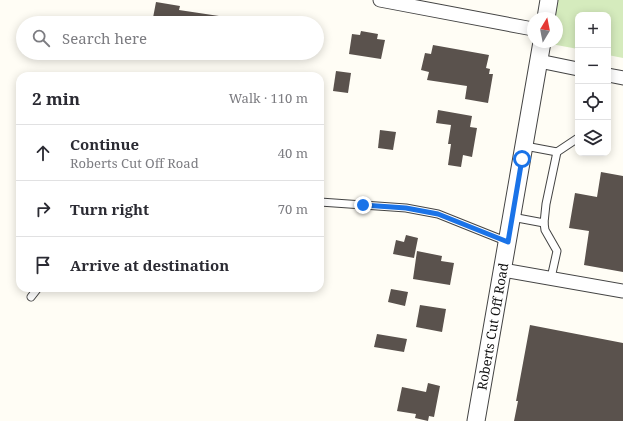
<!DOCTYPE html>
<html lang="en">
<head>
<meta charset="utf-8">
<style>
  :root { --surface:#fff; --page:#f7f7f7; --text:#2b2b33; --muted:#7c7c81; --line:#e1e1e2 }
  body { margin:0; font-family:"Noto Serif",serif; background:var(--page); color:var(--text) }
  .controls { position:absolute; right:12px; top:12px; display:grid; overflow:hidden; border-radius:8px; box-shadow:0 2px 10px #0003 }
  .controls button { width:36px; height:36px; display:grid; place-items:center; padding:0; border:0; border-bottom:1px solid var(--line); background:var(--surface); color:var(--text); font:20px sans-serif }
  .compass { position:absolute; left:527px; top:12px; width:36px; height:36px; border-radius:50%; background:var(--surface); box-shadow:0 2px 10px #0003; rotate:10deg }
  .stop { position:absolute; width:12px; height:12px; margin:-9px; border:3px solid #1a73e8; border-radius:50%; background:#fff }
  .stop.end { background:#1a73e8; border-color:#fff; box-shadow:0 1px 4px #0008 }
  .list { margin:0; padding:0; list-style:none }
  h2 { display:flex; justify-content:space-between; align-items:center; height:52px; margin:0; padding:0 16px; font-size:17px }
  h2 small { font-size:13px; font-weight:400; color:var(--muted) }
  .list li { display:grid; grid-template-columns:26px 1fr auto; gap:12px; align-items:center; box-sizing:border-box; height:56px; padding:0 16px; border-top:1px solid var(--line) }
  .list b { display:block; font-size:15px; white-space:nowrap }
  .list p { margin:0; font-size:13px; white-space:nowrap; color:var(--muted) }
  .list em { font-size:13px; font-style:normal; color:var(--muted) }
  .icon { flex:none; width:22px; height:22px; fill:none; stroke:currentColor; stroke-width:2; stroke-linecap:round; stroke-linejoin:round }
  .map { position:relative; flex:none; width:623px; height:421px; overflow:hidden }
  .search { position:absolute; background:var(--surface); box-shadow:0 2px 10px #0003; left:16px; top:16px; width:308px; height:44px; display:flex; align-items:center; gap:10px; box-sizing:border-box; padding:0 14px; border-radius:22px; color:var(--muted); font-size:15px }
  .panel { position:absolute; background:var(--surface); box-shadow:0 2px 10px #0003; left:16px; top:72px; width:308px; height:220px; border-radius:12px }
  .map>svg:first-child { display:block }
</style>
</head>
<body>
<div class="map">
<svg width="623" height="421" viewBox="0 0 623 421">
  <rect width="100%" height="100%" fill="#fffdf5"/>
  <polygon fill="#d5ebbd" points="558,0 623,0 623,58 608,55 608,15 578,15 578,49 551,44 551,42 557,42 557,18 555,18"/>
  <g fill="#5a524d">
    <polygon points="156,2 180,6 179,10 219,16 219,23 152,23"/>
    <polygon points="361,31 378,34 377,39 385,40 381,59 349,54 352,34 360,35"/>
    <polygon points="433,45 489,55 486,68 490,69 489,74 493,74 488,103 465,99 467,86 427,80 429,72 421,70 425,53 431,54"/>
    <polygon points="336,71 351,73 348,93 333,91"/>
    <polygon points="438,110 472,116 470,127 477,128 472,157 463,155 461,167 448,165 451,144 448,144 451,125 436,123"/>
    <polygon points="380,130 396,132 393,150 378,148"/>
    <polygon points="601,172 623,176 623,272 584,265 589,231 569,228 575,193 597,197"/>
    <polygon points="406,235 418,238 414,258 393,254 396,240 404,242"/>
    <polygon points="417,251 442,256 441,261 454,263 450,285 413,279"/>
    <polygon points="391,289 408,292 405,306 388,302"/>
    <polygon points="420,305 446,309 442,332 416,327"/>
    <polygon points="530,325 623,343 623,421 514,421 518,401 516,401"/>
    <polygon points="377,334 407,339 404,352 374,347"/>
    <polygon points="428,383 440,386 434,417 429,416 428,421 415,418 416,414 397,411 402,387 426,392"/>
  </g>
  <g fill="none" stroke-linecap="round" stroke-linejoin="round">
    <defs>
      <g id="service">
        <polyline points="525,146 557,152"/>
        <polyline points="320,202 406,208 438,214 508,242"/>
        <polyline points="512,217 544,223 546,204 557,152 578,138"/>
        <polyline points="544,223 545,230 557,251 551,278"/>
        <polyline points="31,297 38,288"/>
      </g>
      <g id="minor">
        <polyline points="380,0 533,29"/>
        <polyline points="539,61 578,69"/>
        <polyline points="608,75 623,78"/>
        <polyline points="503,270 623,291"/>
      </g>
      <g id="tertiary">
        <polyline points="546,18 549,0"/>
        <path id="s1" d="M476,421l66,-379"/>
      </g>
    </defs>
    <use href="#service" stroke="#444" stroke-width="9"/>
    <use href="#minor" stroke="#444" stroke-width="15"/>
    <use href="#tertiary" stroke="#444" stroke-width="19"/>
    <use href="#service" stroke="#fff" stroke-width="7"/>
    <use href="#minor" stroke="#fff" stroke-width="13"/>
    <use href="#tertiary" stroke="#fff" stroke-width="17"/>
  </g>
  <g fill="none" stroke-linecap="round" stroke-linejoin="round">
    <polyline stroke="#1a73e8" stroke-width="5" points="363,205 406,208 438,214 508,242 522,159"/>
  </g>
  <g text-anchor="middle" stroke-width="4" stroke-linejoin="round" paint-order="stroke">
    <g font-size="13" fill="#111" stroke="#fff">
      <text dy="5" stroke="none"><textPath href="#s1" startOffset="96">Roberts Cut Off Road</textPath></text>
    </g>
  </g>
</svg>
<div class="controls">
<button>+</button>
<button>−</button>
<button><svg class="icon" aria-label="locate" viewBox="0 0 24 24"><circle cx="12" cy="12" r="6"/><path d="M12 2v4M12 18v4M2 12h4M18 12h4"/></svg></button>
<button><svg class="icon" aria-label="layers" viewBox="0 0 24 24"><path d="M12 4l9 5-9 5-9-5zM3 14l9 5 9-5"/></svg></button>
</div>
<svg class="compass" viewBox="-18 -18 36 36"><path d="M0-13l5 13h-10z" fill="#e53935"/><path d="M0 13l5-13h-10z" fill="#7c7c81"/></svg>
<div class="stop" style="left:522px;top:159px"></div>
<div class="stop end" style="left:363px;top:205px"></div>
<div class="search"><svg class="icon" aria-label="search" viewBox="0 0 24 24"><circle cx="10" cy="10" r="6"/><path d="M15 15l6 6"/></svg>Search here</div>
<section class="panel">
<h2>2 min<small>Walk · 110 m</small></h2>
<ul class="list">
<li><svg class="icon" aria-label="ahead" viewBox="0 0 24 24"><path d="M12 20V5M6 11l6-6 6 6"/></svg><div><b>Continue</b><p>Roberts Cut Off Road</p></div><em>40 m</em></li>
<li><svg class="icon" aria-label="right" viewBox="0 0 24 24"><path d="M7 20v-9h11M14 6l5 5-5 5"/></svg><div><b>Turn right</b></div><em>70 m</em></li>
<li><svg class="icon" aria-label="arrive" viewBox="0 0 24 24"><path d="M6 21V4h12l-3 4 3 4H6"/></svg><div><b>Arrive at destination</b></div></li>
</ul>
</section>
</div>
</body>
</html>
